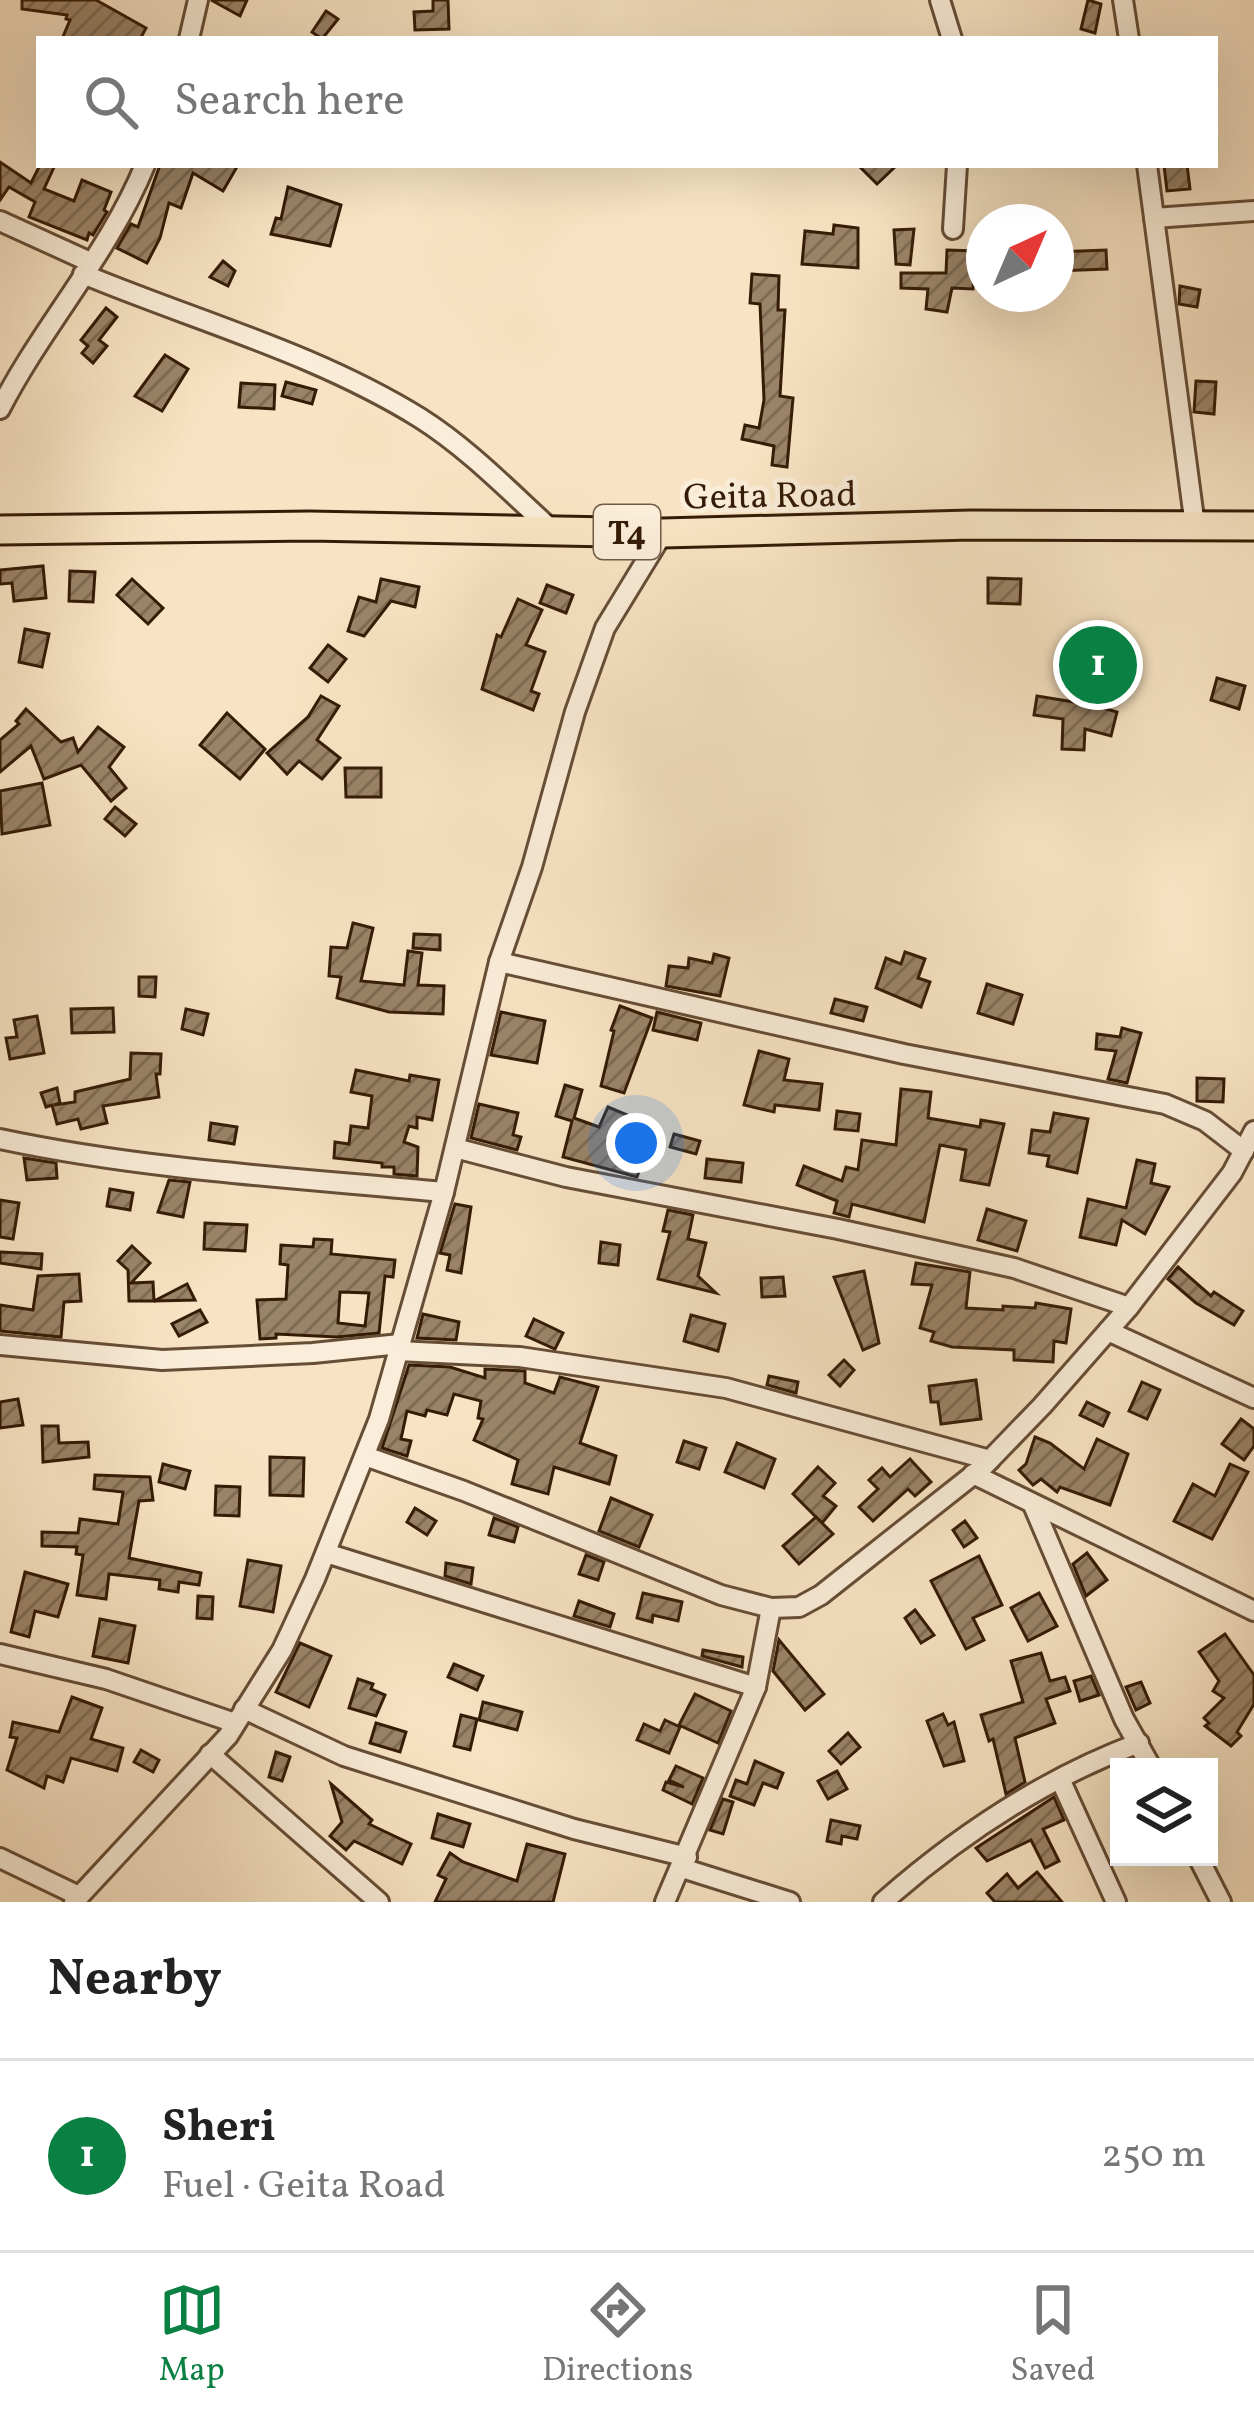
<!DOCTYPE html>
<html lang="en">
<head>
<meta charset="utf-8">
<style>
  :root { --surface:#fff; --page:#f2f2f2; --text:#222; --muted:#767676; --line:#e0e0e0; --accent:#0b8043 }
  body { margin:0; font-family:Vollkorn,serif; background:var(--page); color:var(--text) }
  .controls { position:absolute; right:36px; bottom:36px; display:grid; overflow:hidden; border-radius:0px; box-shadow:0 12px 48px #0002 }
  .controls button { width:108px; height:108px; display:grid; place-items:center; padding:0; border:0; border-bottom:3px solid var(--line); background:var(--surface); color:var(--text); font:60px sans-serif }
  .compass { position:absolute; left:966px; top:204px; width:108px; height:108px; border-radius:50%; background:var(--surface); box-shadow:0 12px 48px #0002; rotate:44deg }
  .you { position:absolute; left:636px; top:1143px; width:42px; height:42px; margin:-30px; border:9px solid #fff; border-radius:50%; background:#1a73e8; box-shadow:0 0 0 18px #1a73e833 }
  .badge { display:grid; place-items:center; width:78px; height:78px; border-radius:50%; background:var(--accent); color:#fff; font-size:39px; font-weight:700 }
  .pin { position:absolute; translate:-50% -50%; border:6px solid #fff; box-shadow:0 3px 12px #0006 }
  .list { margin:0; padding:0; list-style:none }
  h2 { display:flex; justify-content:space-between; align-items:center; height:156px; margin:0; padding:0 48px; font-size:51px }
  h2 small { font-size:39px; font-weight:400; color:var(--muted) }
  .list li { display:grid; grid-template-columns:78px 1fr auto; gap:36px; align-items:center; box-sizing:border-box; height:192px; padding:0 48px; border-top:3px solid var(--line) }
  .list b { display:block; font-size:45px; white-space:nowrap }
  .list p { margin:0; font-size:39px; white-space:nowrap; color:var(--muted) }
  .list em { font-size:39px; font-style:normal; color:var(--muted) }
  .icon { flex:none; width:66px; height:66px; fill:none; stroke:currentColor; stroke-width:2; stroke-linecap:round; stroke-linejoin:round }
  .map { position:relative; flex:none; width:1254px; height:1902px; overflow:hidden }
  .search { position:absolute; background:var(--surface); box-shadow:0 12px 48px #0002; left:36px; right:36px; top:36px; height:132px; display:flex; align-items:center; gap:30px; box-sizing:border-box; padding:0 42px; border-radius:0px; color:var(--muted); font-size:45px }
  .sheet { height:348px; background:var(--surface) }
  nav { display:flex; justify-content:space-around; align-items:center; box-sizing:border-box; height:168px; border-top:3px solid var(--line); background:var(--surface); font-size:33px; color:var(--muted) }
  nav a { display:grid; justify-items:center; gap:6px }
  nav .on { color:var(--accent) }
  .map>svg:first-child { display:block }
</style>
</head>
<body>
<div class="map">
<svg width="1254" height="1902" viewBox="0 0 1254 1902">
  <defs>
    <pattern id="building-hatch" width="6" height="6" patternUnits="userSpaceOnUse" patternTransform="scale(3)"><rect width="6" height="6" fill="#9a8469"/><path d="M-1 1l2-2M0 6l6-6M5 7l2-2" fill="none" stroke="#7e6b54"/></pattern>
  </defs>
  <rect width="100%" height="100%" fill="#f8e4c4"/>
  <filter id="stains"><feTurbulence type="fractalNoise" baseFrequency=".00167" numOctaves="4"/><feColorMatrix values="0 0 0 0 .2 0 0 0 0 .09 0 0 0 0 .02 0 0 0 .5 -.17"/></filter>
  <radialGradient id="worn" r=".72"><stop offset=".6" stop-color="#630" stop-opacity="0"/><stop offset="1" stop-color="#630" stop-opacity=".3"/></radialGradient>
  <g fill="url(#building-hatch)" stroke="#351b06" stroke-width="3" fill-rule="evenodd">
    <polygon points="22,0 96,0 146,28 140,39 62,39 70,20 66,19 67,15 22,9"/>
    <polygon points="211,0 247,0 240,16"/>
    <polygon points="433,0 448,0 449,29 415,30 414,12 433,11"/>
    <polygon points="1088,0 1101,4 1095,33 1081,29"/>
    <polygon points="326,11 338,19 322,39 312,32"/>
    <polygon points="0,162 31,183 40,165 55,165 44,189 74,201 82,180 111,192 104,210 107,212 93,235 89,233 87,240 29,217 35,202 9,187 0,200"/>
    <polygon points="160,165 238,165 223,191 193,173 181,208 169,203 160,238 147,263 117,248 131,224 138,227"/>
    <polygon points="858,165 897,165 877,184"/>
    <polygon points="1164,165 1187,165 1190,189 1167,191"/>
    <polygon points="288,187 341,205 330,246 271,234 276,218 281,219"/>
    <polygon points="834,225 858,228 858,268 802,264 805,231 833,234"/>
    <polygon points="914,229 910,265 896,264 894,230"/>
    <polygon points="947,250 975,251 973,289 952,288 947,312 926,309 928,289 901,288 901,273 946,273"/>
    <polygon points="1106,250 1107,269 1056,271 1056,252"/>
    <polygon points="223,261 235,271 228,286 210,277"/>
    <polygon points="752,274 779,276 778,310 785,310 780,396 793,398 787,467 772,465 774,446 742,439 745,425 759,428 764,400 760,304 750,303"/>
    <polygon points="1180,286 1200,290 1197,307 1179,304"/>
    <polygon points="106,308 117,317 99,340 107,346 93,363 82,353 88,346 81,340"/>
    <polygon points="165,355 188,369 162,411 135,396"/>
    <polygon points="1196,381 1216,382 1214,414 1194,412"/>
    <polygon points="286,382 316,390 312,404 282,396"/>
    <polygon points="241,383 275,385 274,409 239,407"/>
    <polygon points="43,566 46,598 14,601 12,583 0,584 0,570"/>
    <polygon points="70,571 95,572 93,602 69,601"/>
    <polygon points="988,578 1021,579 1020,604 988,603"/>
    <polygon points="132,579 163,608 148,624 117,595"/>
    <polygon points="381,579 419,587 415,607 391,601 364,636 348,631 359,597 376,602"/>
    <polygon points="547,585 573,595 566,613 540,603"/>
    <polygon points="518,599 542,610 526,645 545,652 531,691 539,694 533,710 482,689 497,635 501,637"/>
    <polygon points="25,629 49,634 42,667 19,662"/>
    <polygon points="1087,636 1112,641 1100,707 1117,712 1111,736 1085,729 1084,750 1062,749 1063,719 1034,715 1037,696 1074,702"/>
    <polygon points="328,645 346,659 328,682 310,668"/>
    <polygon points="1217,678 1245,686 1239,709 1211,700"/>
    <polygon points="321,696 339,706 317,740 340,758 322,779 299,761 287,774 267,753 308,717"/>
    <polygon points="26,709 61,742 73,738 78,752 98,727 124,747 109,767 126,788 111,801 81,765 44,779 31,746 0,772 0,740 19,724 16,721"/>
    <polygon points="227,713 265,749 240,779 200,745"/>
    <polygon points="345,768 381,768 381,797 346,797"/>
    <polygon points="42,783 50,825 2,834 0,791"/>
    <polygon points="115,807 136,824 125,836 105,819"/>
    <polygon points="353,923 373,928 361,981 404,985 408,951 422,953 418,985 444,986 443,1014 389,1012 337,998 341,977 329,976 331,947 347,948"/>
    <polygon points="414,934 440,935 440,950 413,948"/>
    <polygon points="905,952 925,959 918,978 930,982 921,1007 876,988 886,958 901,964"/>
    <polygon points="714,954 729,958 720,996 666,986 669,966 688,968 689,958 712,963"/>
    <polygon points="139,977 156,977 155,997 139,996"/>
    <polygon points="987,984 1022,995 1013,1024 978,1013"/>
    <polygon points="835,999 867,1007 863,1021 831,1013"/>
    <polygon points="620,1006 652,1018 624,1093 601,1086 614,1031 611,1030"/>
    <polygon points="113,1008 114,1032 72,1033 71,1009"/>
    <polygon points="186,1009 208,1014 203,1035 182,1029"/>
    <polygon points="501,1012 545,1021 537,1063 491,1055"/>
    <polygon points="657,1012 701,1023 697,1040 653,1030"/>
    <polygon points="37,1016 44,1053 10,1059 6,1038 17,1037 14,1020"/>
    <polygon points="1122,1028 1141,1033 1127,1083 1108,1079 1116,1051 1096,1049 1097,1034 1120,1037"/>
    <polygon points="759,1051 789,1059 784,1080 822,1084 819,1110 775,1105 774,1112 744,1105"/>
    <polygon points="131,1053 161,1054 160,1074 156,1074 159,1097 103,1106 107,1123 81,1129 78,1119 57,1124 52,1105 46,1107 41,1093 57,1088 60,1103 54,1105 75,1102 75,1092 130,1079"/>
    <polygon points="356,1070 409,1081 410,1075 439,1080 432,1120 417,1117 417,1128 409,1126 404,1142 418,1147 417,1176 394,1174 394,1167 382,1167 382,1163 334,1158 335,1142 349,1144 351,1126 368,1128 372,1096 351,1092"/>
    <polygon points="1197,1078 1224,1079 1223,1102 1197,1101"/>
    <polygon points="565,1085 582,1090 574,1118 599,1127 608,1107 637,1119 630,1137 649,1144 637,1177 563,1157 572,1121 556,1116"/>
    <polygon points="901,1089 931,1092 928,1118 980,1127 981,1120 1004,1124 989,1185 961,1180 966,1150 940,1145 924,1222 852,1204 849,1217 834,1213 837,1201 797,1185 804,1166 842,1181 846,1167 858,1170 862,1140 896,1145"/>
    <polygon points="479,1104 518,1113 513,1135 521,1137 517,1150 471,1138"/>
    <polygon points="837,1111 860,1114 858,1131 835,1129"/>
    <polygon points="1054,1113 1088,1119 1077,1173 1047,1166 1049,1156 1029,1153 1032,1130 1050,1132"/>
    <polygon points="211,1123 237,1127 234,1144 209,1140"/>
    <polygon points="674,1134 700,1141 696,1154 670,1147"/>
    <polygon points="24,1158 56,1163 57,1178 27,1180"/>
    <polygon points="707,1159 743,1163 741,1182 705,1178"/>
    <polygon points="1137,1160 1155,1164 1151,1183 1169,1187 1145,1234 1122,1220 1116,1245 1080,1237 1088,1199 1126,1208"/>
    <polygon points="169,1180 190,1182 183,1217 158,1212"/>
    <polygon points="110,1189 133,1193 130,1210 107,1206"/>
    <polygon points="0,1200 19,1203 13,1239 0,1237"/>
    <polygon points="455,1204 471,1207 461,1273 447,1270 450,1255 440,1253"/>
    <polygon points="987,1209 1026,1221 1017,1251 978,1240"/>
    <polygon points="668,1210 693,1215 688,1239 706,1243 698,1276 716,1293 658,1279 670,1232 663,1231"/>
    <polygon points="205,1223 247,1225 245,1251 204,1249"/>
    <path d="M314,1239l18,1 -1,14 64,6 -2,17 -8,-1 -6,57 -42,4 -61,-3v4l-16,1 -3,-39 29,-1 2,-34 -8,-1 1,-19 32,2zM340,1292l29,1 -4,33 -27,-3z"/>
    <polygon points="601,1242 620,1245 618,1265 599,1263"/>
    <polygon points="132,1246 150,1263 131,1283 153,1282 154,1301 129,1301 128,1270 118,1261"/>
    <polygon points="0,1252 42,1254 41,1269 0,1263"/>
    <polygon points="916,1263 970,1272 966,1308 1003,1310 1003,1306 1035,1308 1036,1303 1071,1309 1066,1343 1054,1341 1053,1362 1014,1360 1014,1350 952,1347 931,1341 934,1332 920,1328 932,1285 912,1284"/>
    <polygon points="1178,1267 1211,1296 1214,1292 1243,1311 1234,1325 1196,1303 1168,1279"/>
    <polygon points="864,1271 879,1343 863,1350 834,1277"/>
    <polygon points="79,1274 81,1301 64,1302 61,1337 0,1331 0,1305 33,1310 38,1276"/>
    <polygon points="783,1277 785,1296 762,1297 761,1278"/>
    <polygon points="187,1284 195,1300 154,1301"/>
    <polygon points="200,1310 207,1322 179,1336 172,1324"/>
    <polygon points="423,1314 459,1322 456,1340 417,1338"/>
    <polygon points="691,1315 725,1324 718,1351 684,1341"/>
    <polygon points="534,1319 563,1333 555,1349 526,1336"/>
    <polygon points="844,1360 854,1370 840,1386 829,1375"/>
    <polygon points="409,1365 450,1367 485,1378 485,1369 525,1371 525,1383 554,1393 560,1377 598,1387 580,1443 616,1456 609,1484 554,1467 548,1494 512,1484 518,1460 474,1440 483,1419 478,1418 481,1401 454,1394 447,1415 427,1410 425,1416 407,1411 401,1439 411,1441 407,1456 382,1448"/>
    <polygon points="769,1376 798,1382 796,1393 767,1385"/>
    <polygon points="976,1380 981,1419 941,1424 938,1402 931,1402 929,1386"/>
    <polygon points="1142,1382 1160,1390 1147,1419 1129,1411"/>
    <polygon points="18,1399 23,1425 0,1428 0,1402"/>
    <polygon points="1087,1402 1109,1413 1103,1426 1080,1415"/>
    <polygon points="1241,1419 1254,1429 1254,1446 1244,1460 1222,1444"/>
    <polygon points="42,1426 58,1426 59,1443 88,1442 89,1457 43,1462"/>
    <polygon points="1035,1437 1050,1443 1084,1469 1097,1439 1128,1454 1110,1505 1060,1487 1057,1492 1041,1479 1033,1485 1019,1470 1026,1464"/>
    <polygon points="684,1441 706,1448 699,1469 677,1462"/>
    <polygon points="737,1443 775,1459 764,1488 725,1472"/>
    <polygon points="270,1457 304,1458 303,1496 270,1495"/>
    <polygon points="910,1459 931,1482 915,1496 908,1489 873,1521 859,1507 878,1489 869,1480 882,1468 890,1477"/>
    <polygon points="163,1464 190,1471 185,1489 159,1482"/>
    <polygon points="1230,1464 1248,1472 1212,1539 1174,1521 1193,1484 1215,1496"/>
    <polygon points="818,1467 835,1483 823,1496 836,1506 822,1523 793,1494"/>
    <polygon points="95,1475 150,1477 153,1500 139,1501 129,1558 201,1573 199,1585 179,1582 178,1592 159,1589 160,1580 109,1574 106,1599 77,1595 83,1555 76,1554 77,1547 42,1546 42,1532 78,1533 80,1519 118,1524 123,1492 94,1489"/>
    <polygon points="216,1486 240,1487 239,1516 215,1515"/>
    <polygon points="611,1498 652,1515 639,1547 599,1531"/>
    <polygon points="415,1508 436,1521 427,1535 407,1522"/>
    <polygon points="816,1517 833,1534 799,1564 783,1546"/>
    <polygon points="494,1518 518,1527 514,1542 489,1535"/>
    <polygon points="965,1521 977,1538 964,1547 953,1530"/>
    <polygon points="1087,1553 1107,1580 1086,1596 1073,1564"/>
    <polygon points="586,1555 604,1562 598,1580 579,1574"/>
    <polygon points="979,1556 1002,1605 973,1618 984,1640 966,1649 931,1581"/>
    <polygon points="248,1560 281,1566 273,1612 240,1606"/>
    <polygon points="446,1563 473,1568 471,1584 445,1576"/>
    <polygon points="25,1572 68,1584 58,1617 35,1611 29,1637 11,1632"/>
    <polygon points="643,1593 682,1602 678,1621 653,1615 652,1622 637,1618"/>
    <polygon points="1039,1593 1057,1626 1028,1641 1011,1608"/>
    <polygon points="198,1596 213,1597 212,1619 197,1618"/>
    <polygon points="579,1601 614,1614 610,1627 574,1616"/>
    <polygon points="915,1610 934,1635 921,1643 905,1618"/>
    <polygon points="100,1619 135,1626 128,1663 93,1656"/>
    <polygon points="1225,1634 1254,1675 1254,1704 1237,1732 1241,1736 1231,1746 1205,1726 1209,1723 1204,1718 1224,1698 1213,1691 1219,1681 1199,1652"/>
    <polygon points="779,1640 824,1694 805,1710 773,1671"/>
    <polygon points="300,1643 331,1656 309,1707 276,1692"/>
    <polygon points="703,1650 743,1657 742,1667 702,1656"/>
    <polygon points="1041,1653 1050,1681 1065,1677 1070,1691 1046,1699 1055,1723 1015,1738 1025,1782 1006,1794 993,1739 989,1741 981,1715 1023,1702 1011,1661"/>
    <polygon points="454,1664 483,1676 477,1690 448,1677"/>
    <polygon points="1091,1676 1099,1695 1080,1701 1074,1681"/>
    <polygon points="358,1679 373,1684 371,1689 385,1695 376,1716 349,1708"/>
    <polygon points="1141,1682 1150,1703 1136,1710 1126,1687"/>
    <polygon points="695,1694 731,1711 718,1743 679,1725"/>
    <polygon points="72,1697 102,1708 91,1739 123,1748 117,1771 71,1758 63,1782 47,1776 44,1788 7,1770 17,1738 10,1737 13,1722 59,1732"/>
    <polygon points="483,1702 522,1712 517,1730 479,1720"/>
    <polygon points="943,1714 948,1725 954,1722 964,1761 944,1766 927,1721"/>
    <polygon points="461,1715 477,1719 470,1750 454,1746"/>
    <polygon points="665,1720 680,1727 669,1753 637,1740 644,1724 660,1731"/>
    <polygon points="376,1723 406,1732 400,1752 370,1743"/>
    <polygon points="848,1733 860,1747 841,1764 829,1751"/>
    <polygon points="141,1750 159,1760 153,1772 134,1762"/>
    <polygon points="276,1752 290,1757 282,1781 269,1777"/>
    <polygon points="755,1761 783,1773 777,1788 763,1783 754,1805 730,1796 736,1780 747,1784"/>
    <polygon points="676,1766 703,1778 692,1804 663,1790 666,1782 684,1787 669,1780"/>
    <polygon points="837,1771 847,1789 828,1799 818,1781"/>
    <polygon points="331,1784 372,1820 369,1824 411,1844 402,1864 354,1841 346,1850 330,1836 342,1822"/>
    <polygon points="1054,1797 1064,1820 1043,1829 1059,1861 1045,1868 1031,1840 987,1861 976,1848"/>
    <polygon points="723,1799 733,1802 723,1834 710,1830"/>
    <polygon points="438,1814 470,1824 463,1847 432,1838"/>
    <polygon points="831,1820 860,1826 857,1839 842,1836 841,1844 827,1841"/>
    <polygon points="527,1844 565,1854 553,1902 435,1902 446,1879 438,1875 450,1853 463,1862 517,1881"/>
    <polygon points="1037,1872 1062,1902 995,1902 987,1893 1007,1874 1018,1888"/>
  </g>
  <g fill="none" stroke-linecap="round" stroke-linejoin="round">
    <defs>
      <g id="minor">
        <polyline points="940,0 952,39"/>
        <polyline points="1123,0 1129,39"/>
        <polyline points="189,39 198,0"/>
        <polyline points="1147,165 1195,526"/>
        <polyline points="1154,218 1254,211"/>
        <polyline points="0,221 90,262"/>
        <polyline points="953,229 957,165"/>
        <path d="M83,274c113,47 232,79 337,144 49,31 90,74 133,113"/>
        <path d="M0,409c43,-84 109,-156 145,-244"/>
        <polyline points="499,962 904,1054 1165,1104 1205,1121 1244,1151"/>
        <path d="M0,1139c146,31 296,39 444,53"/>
        <polyline points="455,1148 566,1177 838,1229 1014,1268 1129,1307"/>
        <polyline points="1108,1331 1254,1398"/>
        <polyline points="0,1345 162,1360 313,1353 400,1344"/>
        <polyline points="398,1351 520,1357 726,1388 990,1460"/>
        <polyline points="365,1456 464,1491 721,1595 771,1608 799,1607 821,1595 983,1467 1042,1406 1129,1307 1232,1173 1254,1131"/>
        <polyline points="973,1474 1254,1611"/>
        <polyline points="1033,1505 1124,1719 1151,1767"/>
        <polyline points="326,1553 756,1687"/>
        <polyline points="0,1654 106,1679 235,1723"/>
        <polyline points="244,1709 344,1756 574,1829 687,1857"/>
        <polyline points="210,1754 379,1902"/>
        <polyline points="1060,1779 1116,1902"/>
        <polyline points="1198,1857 1221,1902"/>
        <polyline points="0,1858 79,1896"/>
        <polyline points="682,1868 790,1902"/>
        <polyline points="74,1902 228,1736 282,1650 315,1579 379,1419 444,1192 499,962 532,867 575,712 605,628 663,533"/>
        <polyline points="665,1902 756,1687 771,1608"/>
        <path d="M883,1902c76,-67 160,-123 256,-159"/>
      </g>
      <polyline id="highway" points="0,530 310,526 663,533 971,525 1254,526"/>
    </defs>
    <use href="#minor" stroke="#664d36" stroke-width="24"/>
    <use href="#highway" stroke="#351b06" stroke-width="33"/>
    <use href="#minor" stroke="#faedd9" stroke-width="18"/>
    <use href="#highway" stroke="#f8e4c4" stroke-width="27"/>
  </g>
  <g text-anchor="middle" stroke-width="10" stroke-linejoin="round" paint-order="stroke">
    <rect fill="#faedd9" stroke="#705a45" stroke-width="3" x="594" y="505" width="66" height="54" rx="9"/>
    <g font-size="33" font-weight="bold" fill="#351b06">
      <text x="627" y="544">T4</text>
    </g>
    <g font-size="36" fill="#351b06" stroke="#faedd9">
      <text transform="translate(770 494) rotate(-1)" y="13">Geita Road</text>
    </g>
  </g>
  <rect width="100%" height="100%" filter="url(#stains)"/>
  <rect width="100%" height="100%" fill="url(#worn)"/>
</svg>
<div class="controls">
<button><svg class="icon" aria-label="layers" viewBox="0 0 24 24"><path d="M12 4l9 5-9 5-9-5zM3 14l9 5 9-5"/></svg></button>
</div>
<svg class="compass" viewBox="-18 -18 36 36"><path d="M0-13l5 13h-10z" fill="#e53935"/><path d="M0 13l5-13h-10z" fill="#767676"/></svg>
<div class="you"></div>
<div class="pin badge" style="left:1098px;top:665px">1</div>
<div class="search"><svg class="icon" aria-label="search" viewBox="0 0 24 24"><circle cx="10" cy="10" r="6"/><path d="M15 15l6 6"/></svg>Search here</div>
</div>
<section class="sheet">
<h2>Nearby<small></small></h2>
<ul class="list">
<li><span class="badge">1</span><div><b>Sheri</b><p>Fuel · Geita Road</p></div><em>250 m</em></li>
</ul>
</section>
<nav>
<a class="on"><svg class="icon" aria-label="map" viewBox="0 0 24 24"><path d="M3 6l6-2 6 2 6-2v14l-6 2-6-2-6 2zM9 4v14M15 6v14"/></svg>Map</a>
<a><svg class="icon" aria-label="directions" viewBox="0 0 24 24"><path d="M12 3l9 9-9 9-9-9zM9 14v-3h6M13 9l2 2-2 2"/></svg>Directions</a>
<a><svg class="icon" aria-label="saved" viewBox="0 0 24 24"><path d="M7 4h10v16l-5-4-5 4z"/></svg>Saved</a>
</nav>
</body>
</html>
